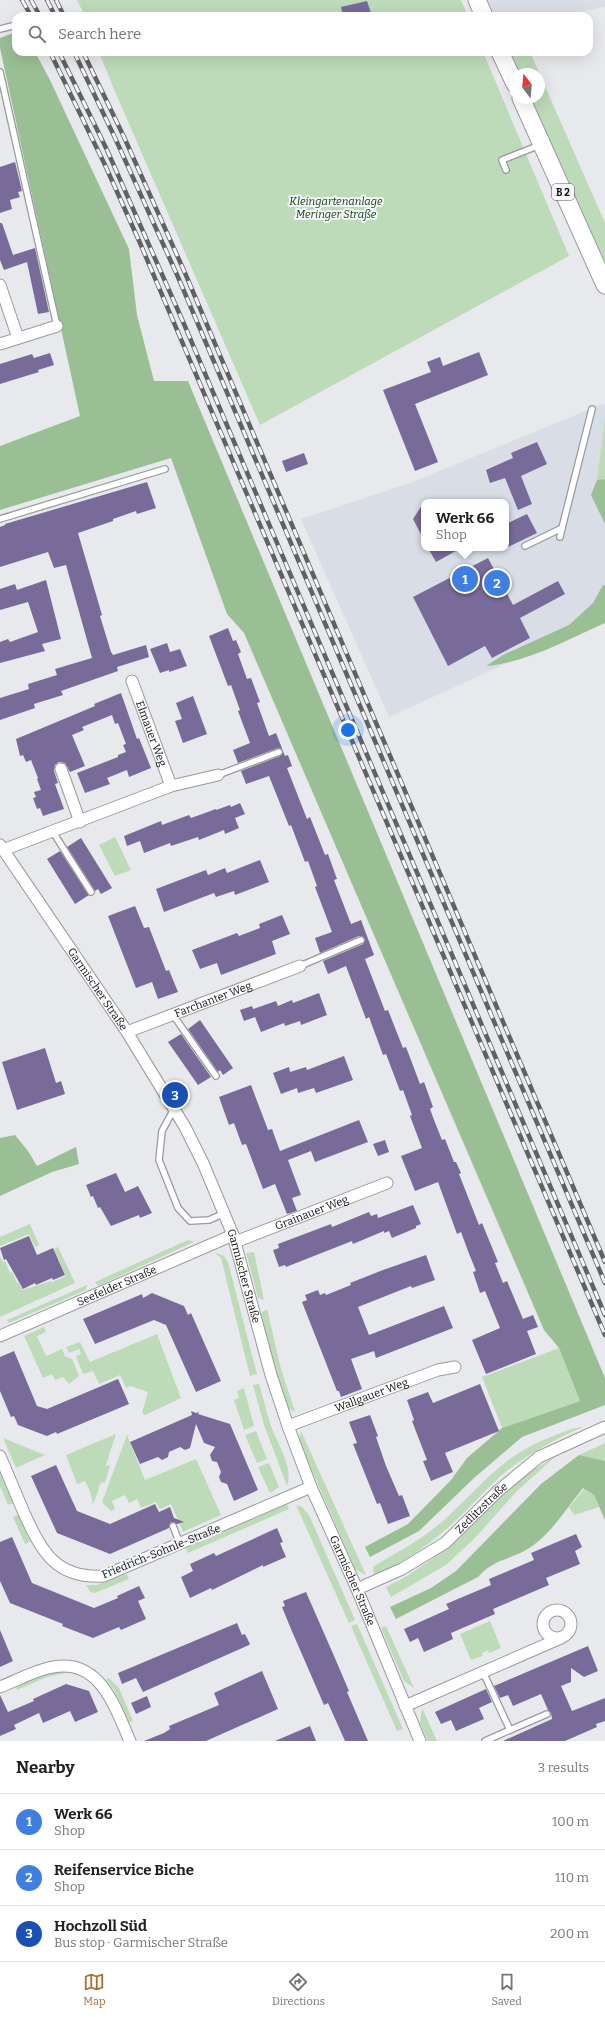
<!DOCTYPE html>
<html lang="en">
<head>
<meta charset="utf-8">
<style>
  :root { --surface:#fff; --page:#f2f2f2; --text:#202124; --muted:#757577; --line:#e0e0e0; --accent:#ae6f36 }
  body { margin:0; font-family:Bitter,serif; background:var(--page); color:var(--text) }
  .compass { position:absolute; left:509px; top:68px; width:36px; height:36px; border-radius:50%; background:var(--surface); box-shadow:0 4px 16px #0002; rotate:344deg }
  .you { position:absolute; left:348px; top:730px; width:14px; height:14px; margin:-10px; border:3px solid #fff; border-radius:50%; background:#1a73e8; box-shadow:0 0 0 6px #1a73e833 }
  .badge { display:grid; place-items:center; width:26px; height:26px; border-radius:50%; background:var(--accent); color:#fff; font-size:13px; font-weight:700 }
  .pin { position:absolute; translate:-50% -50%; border:2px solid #fff; box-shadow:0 1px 4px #0006 }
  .popup { position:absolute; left:421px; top:499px; width:88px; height:52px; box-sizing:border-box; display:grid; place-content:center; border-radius:8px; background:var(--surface); filter:drop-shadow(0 1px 3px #0005); font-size:13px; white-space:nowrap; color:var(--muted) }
  .popup b { font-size:15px; color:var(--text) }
  .popup::after { content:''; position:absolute; left:50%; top:100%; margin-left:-8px; border:8px solid transparent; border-top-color:var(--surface) }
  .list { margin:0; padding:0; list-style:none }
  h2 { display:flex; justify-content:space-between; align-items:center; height:52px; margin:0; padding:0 16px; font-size:17px }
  h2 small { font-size:13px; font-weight:400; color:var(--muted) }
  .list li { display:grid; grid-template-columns:26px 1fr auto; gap:12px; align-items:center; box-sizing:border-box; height:56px; padding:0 16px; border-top:1px solid var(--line) }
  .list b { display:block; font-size:15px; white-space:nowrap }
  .list p { margin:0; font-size:13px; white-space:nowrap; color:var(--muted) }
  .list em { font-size:13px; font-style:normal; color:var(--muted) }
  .icon { flex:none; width:22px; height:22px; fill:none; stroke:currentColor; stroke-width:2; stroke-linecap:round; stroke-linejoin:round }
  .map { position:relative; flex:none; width:605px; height:1741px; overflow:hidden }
  .search { position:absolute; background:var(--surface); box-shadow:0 4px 16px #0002; left:12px; right:12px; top:12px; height:44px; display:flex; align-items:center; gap:10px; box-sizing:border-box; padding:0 14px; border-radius:12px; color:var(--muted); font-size:15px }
  .sheet { height:220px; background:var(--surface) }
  nav { display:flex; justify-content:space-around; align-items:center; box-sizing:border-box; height:56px; border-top:1px solid var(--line); background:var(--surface); font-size:11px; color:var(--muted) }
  nav a { display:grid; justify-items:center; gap:2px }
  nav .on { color:var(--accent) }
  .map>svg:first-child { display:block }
</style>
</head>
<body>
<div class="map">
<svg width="605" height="1741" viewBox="0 0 605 1741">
  <rect width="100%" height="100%" fill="#e8e9ec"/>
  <g fill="#d8dde6" fill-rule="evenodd">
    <polygon points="487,0 605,0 605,7 559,16 494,16"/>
    <path d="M605,403v62l-4,36 4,11v111l-100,41 -116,53 -88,-198 109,-36zM424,502h82v46h-82z"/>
  </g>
  <g fill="#bddbb8">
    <polygon points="77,0 461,0 468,16 85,16"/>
    <polygon points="99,52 483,52 569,256 260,425 113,87"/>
    <polygon points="510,52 530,52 605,223 605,264 530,98 539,98 539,74 520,74"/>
    <polygon points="605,417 605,479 597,480"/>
    <polygon points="115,837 131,870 115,876 99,845"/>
    <polygon points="30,1224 39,1245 35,1247 29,1234 0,1246 0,1237"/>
    <polygon points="188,1240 194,1242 98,1286 95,1282"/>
    <polygon points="58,1247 75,1283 0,1317 0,1256 3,1262 5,1261 10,1273 12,1272 17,1283 19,1283 23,1290 51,1281 52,1282 66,1276 54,1249"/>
    <polygon points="214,1252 224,1256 228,1262 257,1374 250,1376 221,1258"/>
    <polygon points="254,1252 264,1300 258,1298 246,1253"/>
    <polygon points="87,1285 86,1290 9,1323 7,1320"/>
    <polygon points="267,1309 281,1369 295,1412 286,1407 275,1371 261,1313"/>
    <polygon points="44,1327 46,1332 37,1336 46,1356 62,1349 65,1356 72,1359 79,1376 69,1384 63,1377 55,1380 52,1374 43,1378 24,1336"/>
    <polygon points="157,1334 181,1398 145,1415 142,1413 148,1392 130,1386 126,1388 120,1375 99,1384 93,1371 83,1374 76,1356 81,1354 79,1349 69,1353 66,1347 80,1342 90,1362"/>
    <polygon points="559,1348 580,1401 502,1428 482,1377"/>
    <path d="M259,1384c4,13 7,26 11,39 6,19 24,43 17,63l-23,-61 -11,-40z"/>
    <polygon points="244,1388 254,1426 244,1430 234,1400 239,1398 237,1391"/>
    <path d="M583,1427c-26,11 -52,25 -75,43 -20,16 -36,36 -55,53 -23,22 -50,39 -79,53l-1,-9c20,-13 41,-23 59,-37 44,-35 63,-72 119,-93 10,-4 20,-9 32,-10z"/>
    <polygon points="256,1431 267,1459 257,1463 245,1435"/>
    <polygon points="301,1431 366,1575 355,1569 299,1441"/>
    <polygon points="116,1434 106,1465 110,1466 105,1483 101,1482 93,1505 90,1491 85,1481 77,1484 66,1455"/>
    <polygon points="127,1435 145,1480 196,1459 221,1515 183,1532 171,1504 160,1509 156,1502 141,1508 137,1499 129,1503 125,1495 112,1501 115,1509 111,1511 102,1502"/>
    <polygon points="3,1438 45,1455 16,1468"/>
    <polygon points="605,1443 605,1461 579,1455"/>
    <polygon points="556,1456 517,1491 475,1538 446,1565 391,1597 386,1587 407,1576 451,1546 508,1489 530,1472"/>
    <polygon points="269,1463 279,1487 270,1493 258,1467"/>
    <polygon points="0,1473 13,1503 8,1505 0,1486"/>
    <polygon points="584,1489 594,1495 599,1507 574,1515 569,1507"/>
    <polygon points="287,1504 289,1509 188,1553 186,1548"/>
    <polygon points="296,1505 302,1507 309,1515 355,1620 349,1623"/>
    <polygon points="18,1515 30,1542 25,1544 13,1517"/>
    <polygon points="127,1574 129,1579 95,1593 90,1592 86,1585 97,1585"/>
    <polygon points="490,1621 501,1648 489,1653 488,1650 482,1653 483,1656 471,1660 460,1634"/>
    <polygon points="357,1624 403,1729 397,1731 351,1626"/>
    <polygon points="386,1626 414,1688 404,1681 381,1628"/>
    <polygon points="66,1671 66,1673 47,1677 17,1690 16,1686 45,1673"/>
    <polygon points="109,1678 119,1688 133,1721 128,1723 114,1690 106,1679"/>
    <polygon points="422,1708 437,1741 428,1741 420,1723"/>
  </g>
  <g fill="#9bbf94">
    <polygon points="16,32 16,52 35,52 50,80 129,249 137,315 154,381 188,381 605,1378 605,1405 522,1437 474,1478 419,1531 370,1557 365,1547 408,1524 451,1480 467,1458 502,1428 580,1401 559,1348 544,1330 244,633 227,614 171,458 0,510 0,446 80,416 0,48 0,38"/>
    <polygon points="605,479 605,524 591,495 597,480"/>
    <path d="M603,585h2v38c-39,17 -76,39 -119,43l17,-11 66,-30 24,-22z"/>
    <polygon points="15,1135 28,1151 37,1166 76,1147 79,1164 52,1172 0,1196 0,1138"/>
    <path d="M579,1455l26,6v59l-11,-25 -11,-7c-17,21 -33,48 -57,62 -18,10 -33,10 -48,27l-82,42 -6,-12 41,-19 25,-17 85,-87z"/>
  </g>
  <g fill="#796b99">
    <polygon points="367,1 372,16 343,16 341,7"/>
    <polygon points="15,162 22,191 18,192 20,197 10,200 12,209 0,213 0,167"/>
    <polygon points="0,223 2,223 13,255 35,248 49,312 38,314 27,262 4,270 0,260"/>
    <polygon points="479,352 488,375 415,404 438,462 415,471 383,390 431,372 427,362 440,357 443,366"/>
    <polygon points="50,353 54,365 38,370 39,372 0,384 0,364 32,354 34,358"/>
    <polygon points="537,442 547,464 521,476 532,504 518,510 505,478 490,483 486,470 513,458 511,453"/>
    <polygon points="304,453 308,464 286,472 282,461"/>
    <polygon points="147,482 156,508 137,514 136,511 113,519 113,521 78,533 102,615 100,616 111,652 113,655 146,645 149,657 117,667 118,671 61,691 63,695 34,704 35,708 0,720 0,698 29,689 28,684 57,675 55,669 92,658 66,565 54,568 48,552 0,567 0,527 5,525 5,524"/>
    <polygon points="424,502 424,540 413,519"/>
    <polygon points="527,514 537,533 506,548 506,524"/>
    <polygon points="428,548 461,548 436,562"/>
    <polygon points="488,558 513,605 558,581 565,594 520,618 530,638 492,658 485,646 448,666 413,597"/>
    <polygon points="46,580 61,639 42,644 45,651 0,663 0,642 8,639 10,642 38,632 28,602 0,610 0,589 15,584 17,590"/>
    <polygon points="228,628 233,641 236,640 241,652 238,654 247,679 251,678 260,702 257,703 269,736 276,733 285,756 288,755 292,766 287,768 307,819 310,817 325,855 328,854 337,879 334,880 351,924 361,920 374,955 365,959 385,1011 388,1010 403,1048 406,1047 420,1084 424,1082 433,1107 430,1109 434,1120 442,1140 445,1139 454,1162 456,1162 461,1173 459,1174 479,1225 482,1223 498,1262 495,1263 503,1283 507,1281 523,1319 533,1315 538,1327 527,1331 536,1354 486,1374 472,1340 500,1328 485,1291 480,1293 473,1272 476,1271 468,1251 461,1232 457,1234 438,1182 415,1191 401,1156 422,1148 410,1116 412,1115 403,1090 400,1091 386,1054 383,1055 369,1017 366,1019 346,966 328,974 323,961 363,944 365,939 359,936 320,953 315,938 332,932 315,887 317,886 308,861 305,862 291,825 289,826 269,776 246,784 241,771 280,756 283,750 278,748 238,763 233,750 250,743 238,711 240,710 231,685 228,686 209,636"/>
    <polygon points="167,643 170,652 180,649 187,666 169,672 169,670 160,673 150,649"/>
    <polygon points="121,693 137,739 139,738 151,768 129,777 127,770 107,778 110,784 85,793 77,773 118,757 118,755 126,752 123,745 126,744 118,723 115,724 112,715 82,727 84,730 72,735 85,766 70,772 65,763 59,762 55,765 54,771 58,783 55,784 64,809 43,816 40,808 37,809 33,798 36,797 34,792 41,790 37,779 38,778 31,760 26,762 23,755 20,756 16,739 95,706 94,704"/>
    <polygon points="193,696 207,734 183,743 175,721 182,719 176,703"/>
    <polygon points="240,803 245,814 235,818 239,828 225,834 224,830 199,840 198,837 171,846 170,843 144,853 140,841 127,846 124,836 161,821 162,825 189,815 191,818 216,809 216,810 230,805 231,807"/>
    <polygon points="81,838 112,888 101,894 98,889 95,891 67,847"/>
    <polygon points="60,851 89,895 75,904 47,859"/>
    <polygon points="260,860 269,882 235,895 234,891 216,897 214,893 164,912 156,889 206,870 208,875 225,868 227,873"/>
    <polygon points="135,906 144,928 149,927 166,971 169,970 178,992 158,999 152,982 136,988 108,916"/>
    <polygon points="282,915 290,934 272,941 276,954 221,975 217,963 200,969 192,950 237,933 239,936 260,928 259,924"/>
    <polygon points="319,993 327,1015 301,1025 300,1021 285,1026 284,1023 261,1032 255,1017 244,1021 240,1010 252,1006 253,1009 276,1001 278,1006 292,1000 293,1003"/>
    <polygon points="200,1020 233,1068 223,1075 220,1070 218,1072 188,1029"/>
    <polygon points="181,1034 211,1077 198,1085 168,1042"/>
    <polygon points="45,1048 56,1083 61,1081 65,1094 17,1110 2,1062"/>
    <polygon points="344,1056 353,1080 316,1093 314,1088 298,1093 297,1088 281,1094 273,1073 289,1067 290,1072 306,1067 307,1070"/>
    <polygon points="251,1085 268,1130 272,1129 280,1151 359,1120 368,1142 315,1162 311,1151 288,1160 301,1195 292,1198 297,1211 287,1214 275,1184 263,1189 246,1144 242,1145 234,1123 229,1125 219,1097"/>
    <polygon points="385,1140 389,1152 378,1156 373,1144"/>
    <polygon points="116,1173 125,1192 138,1186 152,1213 140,1218 139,1215 111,1226 100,1207 98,1208 93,1196 91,1197 86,1185"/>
    <polygon points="413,1205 421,1224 416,1226 416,1228 392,1238 389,1231 384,1233 384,1231 353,1244 352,1241 286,1267 285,1265 279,1267 273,1250 279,1248 278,1244 331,1224 332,1227 369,1212 371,1216 377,1214 378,1218"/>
    <polygon points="29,1236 37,1255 53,1248 65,1275 53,1280 52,1278 36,1285 35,1283 23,1289 6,1259 4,1260 0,1248"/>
    <polygon points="426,1255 435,1280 412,1288 411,1286 358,1307 369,1335 444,1306 453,1328 376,1358 374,1351 351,1359 362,1389 341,1397 339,1391 337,1391 302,1302 307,1300 305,1295 318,1290 320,1295 325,1293 326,1295 351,1285 350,1283 383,1270"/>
    <polygon points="152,1293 184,1306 188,1315 191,1313 221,1381 196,1392 166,1325 154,1320 95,1344 83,1319 142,1294 143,1298"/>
    <polygon points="14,1351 37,1406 47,1409 118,1379 129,1404 57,1434 56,1432 47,1436 18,1425 14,1416 11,1417 0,1391 0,1357"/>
    <polygon points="480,1384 499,1431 445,1453 453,1472 431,1481 423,1461 427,1460 412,1421 414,1420 407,1400 428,1392 433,1403"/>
    <polygon points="191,1411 196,1413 199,1412 198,1414 230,1424 258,1490 234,1501 227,1484 221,1482 219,1477 221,1472 217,1462 212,1461 210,1455 215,1447 204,1443 196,1424 190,1448 185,1450 180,1447 169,1452 168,1457 162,1460 158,1457 140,1464 130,1442 192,1415"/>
    <polygon points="370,1415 378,1436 376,1437 386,1466 399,1496 402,1495 410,1516 388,1524 380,1503 377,1504 353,1444 357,1443 349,1422"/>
    <polygon points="56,1465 77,1511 110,1524 155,1504 159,1512 170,1507 174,1518 184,1522 177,1524 171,1522 169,1528 110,1554 57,1533 31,1476"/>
    <polygon points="277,1528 283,1542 280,1543 286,1557 263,1567 263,1565 212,1590 211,1588 190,1598 181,1577 193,1571 190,1564 214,1553 216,1556"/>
    <polygon points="576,1534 582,1547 575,1551 580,1564 546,1578 549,1585 493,1609 495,1614 451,1633 453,1639 424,1652 418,1638 410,1642 404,1629 449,1609 446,1604 491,1585 489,1579 534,1560 531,1553"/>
    <polygon points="12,1537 32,1583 94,1608 118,1598 117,1596 139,1586 145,1598 138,1601 146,1619 121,1630 119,1627 93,1638 62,1626 63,1624 10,1603 0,1581 0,1542"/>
    <polygon points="306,1592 334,1656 349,1691 347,1692 368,1741 345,1741 328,1703 324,1705 291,1629 282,1607 285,1606 283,1601"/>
    <polygon points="237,1623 242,1635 245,1634 250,1644 249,1645 143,1692 136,1678 122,1684 118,1673"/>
    <polygon points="0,1630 13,1661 0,1667"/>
    <polygon points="588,1646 598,1671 584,1677 571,1668 571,1682 561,1686 572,1711 605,1698 605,1721 596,1724 597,1727 565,1741 503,1741 552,1719 551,1713 548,1710 541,1694 513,1706 508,1695 500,1698 494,1686"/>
    <polygon points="262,1671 278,1709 206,1741 144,1741 164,1733 170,1729 169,1726 219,1705 214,1693"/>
    <polygon points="66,1684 89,1691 98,1712 75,1722 70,1711 43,1723 39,1713 14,1725 16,1729 0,1736 0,1695 8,1712 34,1701 33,1699"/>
    <polygon points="486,1689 492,1702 479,1708 484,1719 456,1731 451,1720 441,1724 435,1712"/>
    <polygon points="147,1696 151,1707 136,1714 131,1703"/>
    <polygon points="310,1726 316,1741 275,1741"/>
  </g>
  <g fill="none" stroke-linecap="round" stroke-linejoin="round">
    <defs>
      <g id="service">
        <polyline points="0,29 16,25"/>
        <polyline points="0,72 57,326"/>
        <polyline points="506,170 502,160 540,145"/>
        <polyline points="0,519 165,469"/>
        <polyline points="560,537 562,528"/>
        <polyline points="525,546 562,528 592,409"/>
        <polyline points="218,775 279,752"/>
        <polyline points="53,832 91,892"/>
        <polyline points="300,966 361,940"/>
        <polyline points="173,1015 216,1076"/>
        <polyline points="174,1109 162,1131 159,1160 178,1208 190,1221 209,1220 225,1213"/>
        <polyline points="173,1526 180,1544"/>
        <polyline points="483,1672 510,1730 547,1714"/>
        <polyline points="485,1741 510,1730"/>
      </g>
      <g id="minor">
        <polyline points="0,285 18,338"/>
        <polyline points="0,344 57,326"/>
        <path id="s1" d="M132,681l39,105"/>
        <polyline points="61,769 80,822"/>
        <path id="s2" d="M0,845l127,187 58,95 18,36 30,72 38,140 17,51 23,61 46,102 63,152"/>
        <polyline points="3,850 171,786 218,775"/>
        <path id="s3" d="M127,1032l173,-66"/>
        <path id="s4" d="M235,1242l152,-59"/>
        <path id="s5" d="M0,1336l233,-101"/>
        <path id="s6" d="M288,1426l150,-56 17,-3"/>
        <path d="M0,1456c8,19 16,38 24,57 18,39 32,66 80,63l207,-89"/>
        <path id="s7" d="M357,1589l45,-20 43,-26 53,-52 41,-34 66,-30"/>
        <circle cx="557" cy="1624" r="14"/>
        <path d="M0,1687c15,-6 32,-15 48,-19 51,-13 66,37 82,73"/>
        <polyline points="405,1706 561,1638"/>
      </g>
      <g id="primary">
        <polyline points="477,0 484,16"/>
        <polyline points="500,52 515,84"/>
        <polyline points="521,98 605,285"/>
      </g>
    </defs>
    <use href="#service" stroke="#999a9d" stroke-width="8"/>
    <use href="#minor" stroke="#999a9d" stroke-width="13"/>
    <use href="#primary" stroke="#999a9d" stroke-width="19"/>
    <use href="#service" stroke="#fff" stroke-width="5.5"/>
    <use href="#minor" stroke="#fff" stroke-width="11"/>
    <use href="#primary" stroke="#fff" stroke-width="17"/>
    <defs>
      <g id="rail">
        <polyline points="22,0 31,16"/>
        <polyline points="31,0 40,16"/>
        <polyline points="47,0 55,16"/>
        <polyline points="56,0 64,16"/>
        <polyline points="50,52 105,165 140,243 605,1335"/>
        <polyline points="59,52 107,150 184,324 605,1315"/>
        <polyline points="74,52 116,140 178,277 605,1283"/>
        <polyline points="83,52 124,137 185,273 605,1262"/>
      </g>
    </defs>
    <use href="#rail" stroke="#606163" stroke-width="4.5"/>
    <use href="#rail" stroke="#f5f6f9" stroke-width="3" stroke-dasharray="9" stroke-linecap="butt"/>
  </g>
  <g text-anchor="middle" stroke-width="4" stroke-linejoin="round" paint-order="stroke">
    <rect fill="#f5f6f9" stroke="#555657" stroke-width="1" x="552" y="184" width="22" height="16" rx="3"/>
    <g font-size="10" font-weight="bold" fill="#101112">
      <text x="563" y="196">B 2</text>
    </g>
    <g font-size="11" font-style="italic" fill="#124308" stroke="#f5f6f9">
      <text x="336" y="205">Kleingartenanlage<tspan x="336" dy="13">Meringer Straße</tspan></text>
    </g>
    <g font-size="11" fill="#101112" stroke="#f5f6f9">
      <text dy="4" stroke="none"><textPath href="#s1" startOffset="56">Elmauer Weg</textPath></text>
      <text dy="4" stroke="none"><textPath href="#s2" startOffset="174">Garmischer Straße</textPath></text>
      <text dy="4" stroke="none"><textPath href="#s3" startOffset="92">Farchanter Weg</textPath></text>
      <text dy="4" stroke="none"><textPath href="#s4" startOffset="82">Grainauer Weg</textPath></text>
      <text dy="4" stroke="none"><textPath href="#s2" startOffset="498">Garmischer Straße</textPath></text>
      <text dy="4" stroke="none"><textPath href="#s5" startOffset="127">Seefelder Straße</textPath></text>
      <text dy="4" stroke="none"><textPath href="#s6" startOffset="89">Wallgauer Weg</textPath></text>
      <text dy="4" stroke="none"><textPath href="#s7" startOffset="150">Zedlitzstraße</textPath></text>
      <text transform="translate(161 1551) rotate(-22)" y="4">Friedrich-Sohnle-Straße</text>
      <text dy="4" stroke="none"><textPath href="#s2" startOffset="822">Garmischer Straße</textPath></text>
    </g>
  </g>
</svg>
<svg class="compass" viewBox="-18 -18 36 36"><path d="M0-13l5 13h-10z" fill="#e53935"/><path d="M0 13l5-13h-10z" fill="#757577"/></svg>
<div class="you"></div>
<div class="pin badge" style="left:465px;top:579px;background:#3f7fe0">1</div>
<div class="popup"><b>Werk 66</b>Shop</div>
<div class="pin badge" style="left:497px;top:583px;background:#3f7fe0">2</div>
<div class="pin badge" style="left:175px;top:1095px;background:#1a4fb4">3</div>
<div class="search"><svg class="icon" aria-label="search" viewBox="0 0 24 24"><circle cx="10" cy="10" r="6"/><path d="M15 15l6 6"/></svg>Search here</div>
</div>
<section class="sheet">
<h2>Nearby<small>3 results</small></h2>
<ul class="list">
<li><span class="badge" style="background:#3f7fe0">1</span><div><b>Werk 66</b><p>Shop</p></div><em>100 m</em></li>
<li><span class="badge" style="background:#3f7fe0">2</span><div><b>Reifenservice Biche</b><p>Shop</p></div><em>110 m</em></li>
<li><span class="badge" style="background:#1a4fb4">3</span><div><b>Hochzoll Süd</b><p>Bus stop · Garmischer Straße</p></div><em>200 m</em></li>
</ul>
</section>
<nav>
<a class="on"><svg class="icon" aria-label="map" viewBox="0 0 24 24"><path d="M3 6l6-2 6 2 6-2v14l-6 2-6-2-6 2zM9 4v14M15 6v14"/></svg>Map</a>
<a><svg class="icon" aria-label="directions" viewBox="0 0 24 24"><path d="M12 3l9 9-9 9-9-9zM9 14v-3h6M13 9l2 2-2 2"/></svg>Directions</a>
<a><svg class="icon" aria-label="saved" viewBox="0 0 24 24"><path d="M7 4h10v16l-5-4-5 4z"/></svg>Saved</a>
</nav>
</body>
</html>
